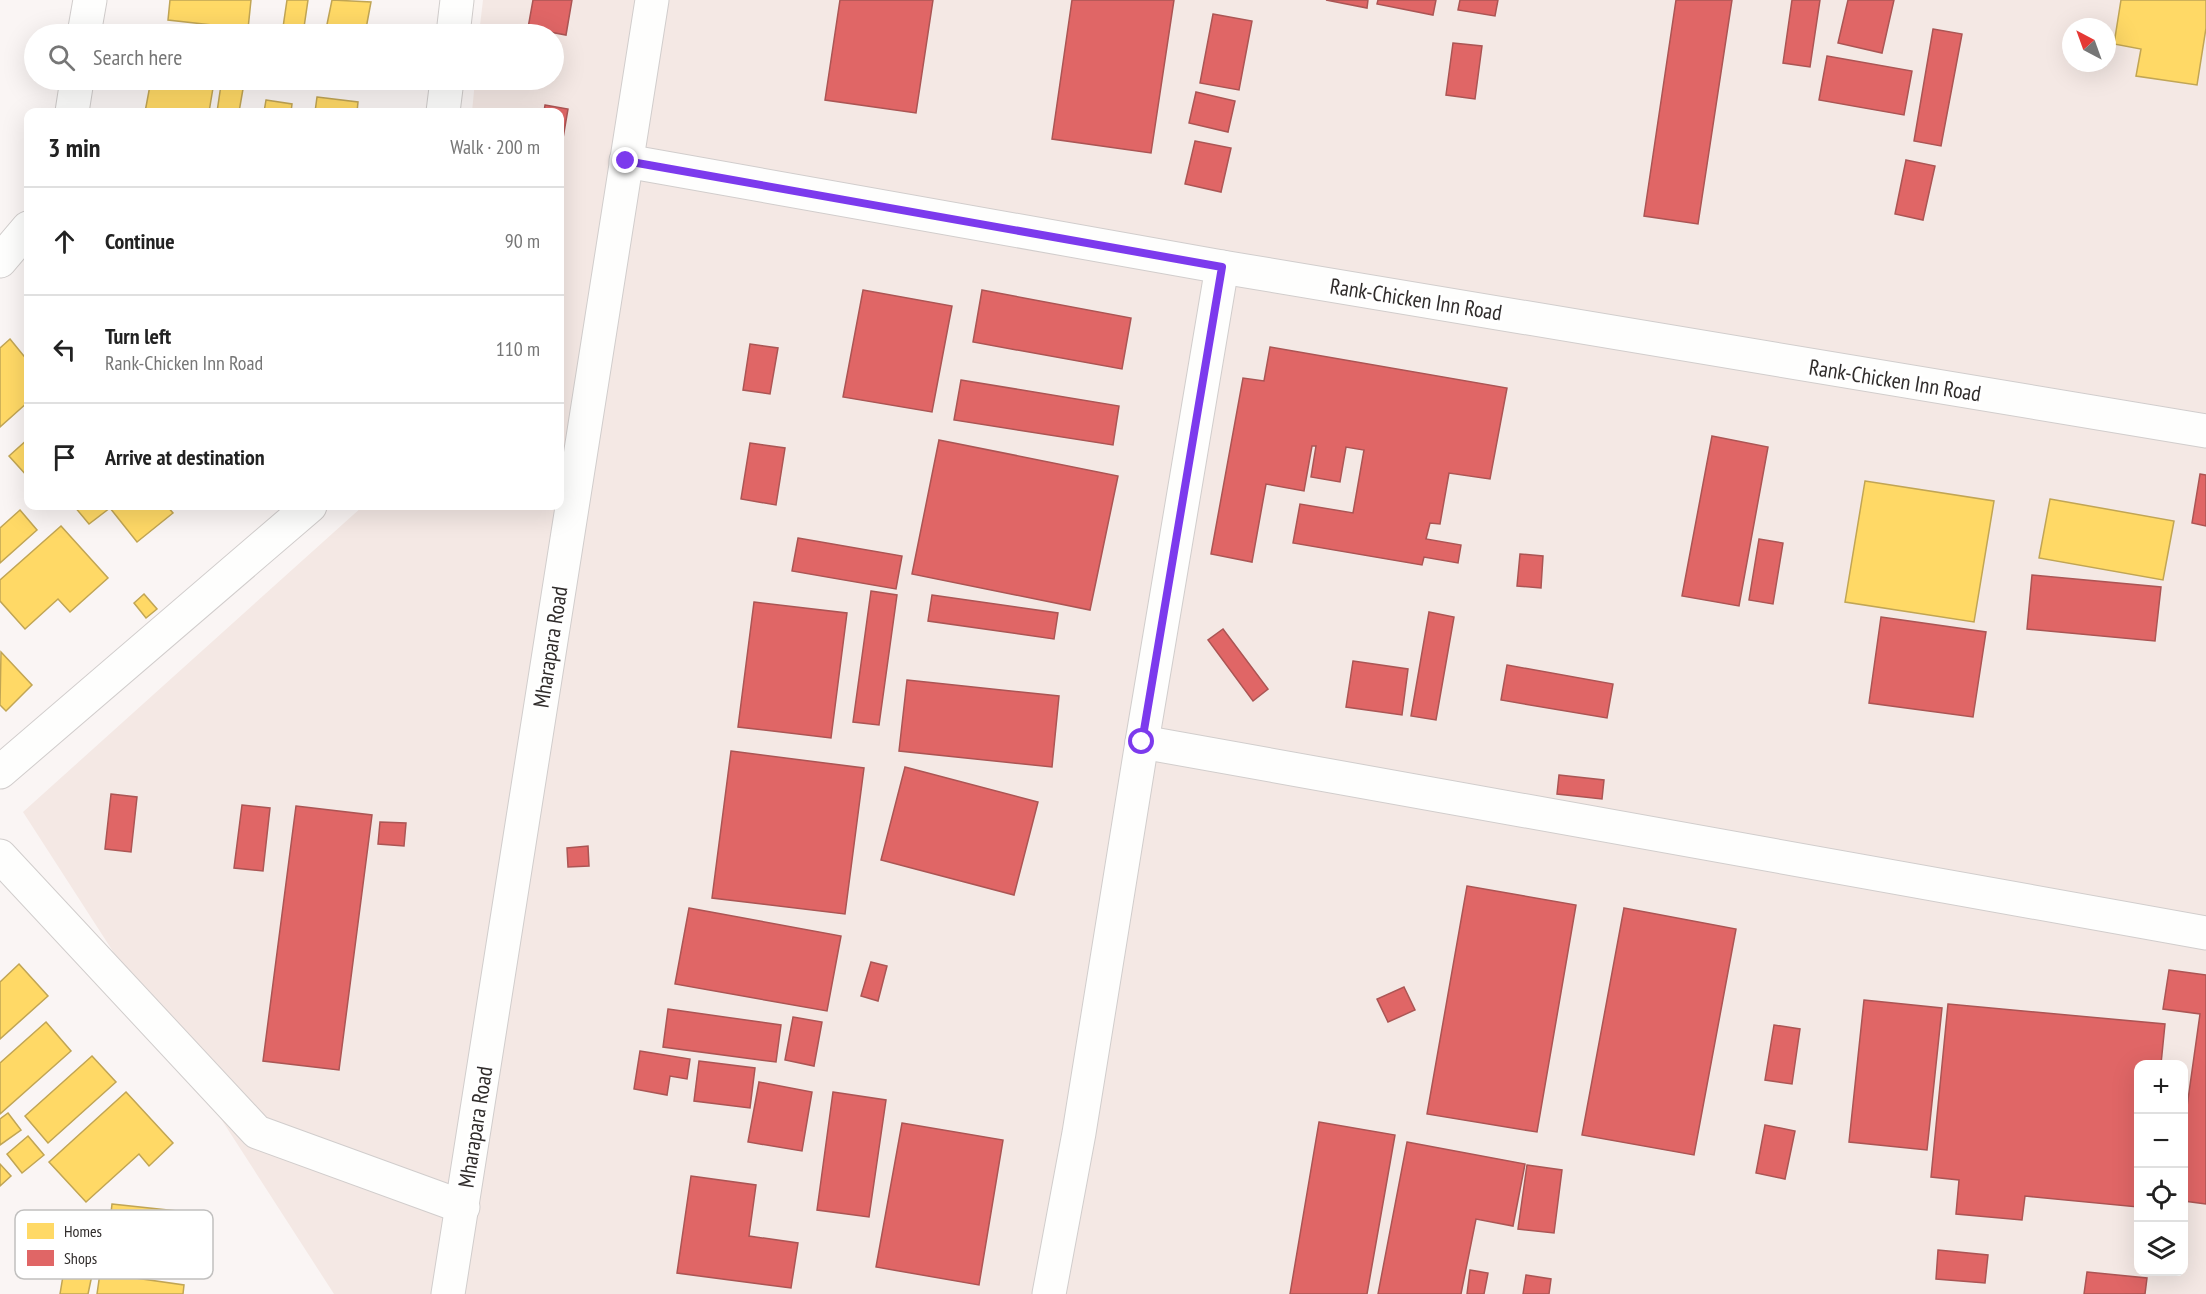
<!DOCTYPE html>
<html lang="en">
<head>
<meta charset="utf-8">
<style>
  :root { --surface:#fff; --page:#f2f2f2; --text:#222; --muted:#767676; --line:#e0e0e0 }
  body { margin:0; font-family:"PT Sans Narrow",sans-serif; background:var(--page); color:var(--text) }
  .controls { position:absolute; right:18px; bottom:18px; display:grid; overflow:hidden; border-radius:12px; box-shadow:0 6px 24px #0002 }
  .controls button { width:54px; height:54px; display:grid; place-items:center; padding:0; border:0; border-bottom:2px solid var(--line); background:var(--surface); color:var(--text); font:30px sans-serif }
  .compass { position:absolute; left:2062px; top:18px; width:54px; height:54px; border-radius:50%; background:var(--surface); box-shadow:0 6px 24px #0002; rotate:319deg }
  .stop { position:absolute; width:18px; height:18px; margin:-14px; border:4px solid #7c3aed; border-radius:50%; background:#fff }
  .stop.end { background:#7c3aed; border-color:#fff; box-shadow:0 2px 6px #0008 }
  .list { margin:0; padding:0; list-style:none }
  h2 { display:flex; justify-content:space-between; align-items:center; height:78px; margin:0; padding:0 24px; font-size:26px }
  h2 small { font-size:20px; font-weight:400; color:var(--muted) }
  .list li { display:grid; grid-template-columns:39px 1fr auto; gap:18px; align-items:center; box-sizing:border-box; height:108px; padding:0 24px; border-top:2px solid var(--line) }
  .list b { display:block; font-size:22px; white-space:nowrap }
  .list p { margin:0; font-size:20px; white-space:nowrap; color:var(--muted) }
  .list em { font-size:20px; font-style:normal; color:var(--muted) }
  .icon { flex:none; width:33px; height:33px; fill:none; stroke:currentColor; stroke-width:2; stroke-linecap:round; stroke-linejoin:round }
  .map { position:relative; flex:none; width:2206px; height:1294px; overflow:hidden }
  .search { position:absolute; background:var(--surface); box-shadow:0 6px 24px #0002; left:24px; top:24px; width:540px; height:66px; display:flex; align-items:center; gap:15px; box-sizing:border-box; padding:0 21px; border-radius:33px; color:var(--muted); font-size:22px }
  .panel { position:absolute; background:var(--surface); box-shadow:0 6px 24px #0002; left:24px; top:108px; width:540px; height:402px; border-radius:12px }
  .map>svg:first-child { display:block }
</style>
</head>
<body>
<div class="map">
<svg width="2206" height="1294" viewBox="0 0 2206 1294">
  <rect width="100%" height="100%" fill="#faf5f4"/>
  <path fill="#f4e8e4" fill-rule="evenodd" d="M483,0h1723v1294h-1872l-311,-482 340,-306h197v-394h-88l3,-32h79v-46h-75zM2071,27h36v36h-36zM2138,1064h46v208h-46z"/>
  <g fill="#ffd966" stroke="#c1a554" stroke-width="1.5">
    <polygon points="170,0 251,0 248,29 168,20"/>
    <polygon points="287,0 308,0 303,34 282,34"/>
    <polygon points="332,0 371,2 365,34 325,34"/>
    <polygon points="2121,0 2206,0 2206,28 2197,85 2136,76 2141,49 2114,44"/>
    <polygon points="151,80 170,82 171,80 198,80 214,82 209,112 145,112"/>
    <polygon points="221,85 243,89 239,112 217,112"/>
    <polygon points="317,97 358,102 357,112 315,112"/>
    <polygon points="266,100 292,104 291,112 264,112"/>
    <polygon points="10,339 28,361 28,402 0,427 0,348"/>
    <polygon points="28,439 28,474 27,476 9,456"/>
    <polygon points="1865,481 1994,501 1974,622 1845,602"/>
    <polygon points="2050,499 2174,521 2163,580 2039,558"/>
    <polygon points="74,506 167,506 173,513 137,542 110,508 89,524"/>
    <polygon points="20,510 37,530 0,563 0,528"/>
    <polygon points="61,526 108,578 70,612 58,599 25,629 0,601 0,580"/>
    <polygon points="144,594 157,609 146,618 134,603"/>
    <polygon points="1,652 32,685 6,711 0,705"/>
    <polygon points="19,964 48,996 0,1039 0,982"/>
    <polygon points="46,1022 71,1051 0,1114 0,1063"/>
    <polygon points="92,1056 116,1082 48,1143 25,1116"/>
    <polygon points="126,1092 173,1143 149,1166 139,1154 86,1202 49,1162"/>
    <polygon points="8,1113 21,1130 0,1145 0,1119"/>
    <polygon points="28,1136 44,1155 22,1173 7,1154"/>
    <polygon points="0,1164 11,1176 0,1186"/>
    <polygon points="112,1204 205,1214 198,1275 61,1260 64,1235 108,1239"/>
    <polygon points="64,1270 92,1275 88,1294 60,1294"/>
    <polygon points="100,1273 184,1285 183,1294 97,1294"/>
  </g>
  <g fill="#e06666" stroke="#ab5554" stroke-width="1.5">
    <polygon points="533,0 572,0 566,35 528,28"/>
    <polygon points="840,0 933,0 916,113 825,100"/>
    <polygon points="1072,0 1174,0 1151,153 1052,139"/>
    <polygon points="1326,0 1368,0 1367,8"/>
    <polygon points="1378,0 1436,0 1433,15 1377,4"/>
    <polygon points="1460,0 1498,0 1495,16 1458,10"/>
    <polygon points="1676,0 1732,0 1698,224 1644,216"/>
    <polygon points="1792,0 1820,0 1810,67 1783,63"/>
    <polygon points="1848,0 1894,0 1882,53 1838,43"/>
    <polygon points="1213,14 1252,21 1239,90 1200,83"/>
    <polygon points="1933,29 1962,34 1941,146 1914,141"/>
    <polygon points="1453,43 1482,46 1475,99 1446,95"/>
    <polygon points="1827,56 1912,71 1904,115 1819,100"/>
    <polygon points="1196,92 1235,101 1228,132 1189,123"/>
    <polygon points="545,105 568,109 562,144 560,144 560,112 544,112"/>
    <polygon points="1195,141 1231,148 1221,192 1185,184"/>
    <polygon points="1906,160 1935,166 1923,220 1895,214"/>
    <polygon points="863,290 952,306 932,412 843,397"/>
    <polygon points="982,290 1131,318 1122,369 973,342"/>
    <polygon points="750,344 778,348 770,394 743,390"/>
    <polygon points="1270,347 1507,388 1490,479 1449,473 1440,524 1430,523 1426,539 1461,545 1458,563 1424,557 1422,565 1293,543 1300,504 1353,513 1364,450 1346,447 1340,482 1311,477 1316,446 1312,446 1304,491 1266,484 1252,562 1211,554 1243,378 1264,381"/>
    <polygon points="961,380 1119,406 1113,445 954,420"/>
    <polygon points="1712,436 1768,447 1739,606 1682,596"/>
    <polygon points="939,440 1118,476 1090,610 912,574"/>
    <polygon points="750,443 785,448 776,505 741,499"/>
    <polygon points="2200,474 2206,475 2206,526 2192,523"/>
    <polygon points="798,538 902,556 896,589 792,571"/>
    <polygon points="1759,539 1783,543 1773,604 1749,600"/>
    <polygon points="1520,554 1543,556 1541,588 1517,586"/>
    <polygon points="2032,575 2161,587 2155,641 2027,629"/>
    <polygon points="871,591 897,595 879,725 853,722"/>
    <polygon points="932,595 1058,613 1054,639 928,621"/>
    <polygon points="754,602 847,613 831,738 738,727"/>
    <polygon points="1429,612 1454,617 1436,720 1411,716"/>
    <polygon points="1881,617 1986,632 1973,717 1869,703"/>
    <polygon points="1223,629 1268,689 1253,701 1208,640"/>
    <polygon points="1353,661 1408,669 1402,715 1346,707"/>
    <polygon points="1507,665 1613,684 1607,718 1501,700"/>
    <polygon points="907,680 1059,696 1052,767 899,751"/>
    <polygon points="731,751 864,768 845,914 712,898"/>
    <polygon points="905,767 1038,802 1014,895 881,860"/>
    <polygon points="1559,775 1604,780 1602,799 1557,794"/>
    <polygon points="111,794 137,797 131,852 105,849"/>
    <polygon points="242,805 270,808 263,871 234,868"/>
    <polygon points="296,806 372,815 339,1070 263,1061"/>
    <polygon points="380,822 406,823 404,846 378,844"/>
    <polygon points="588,846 589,866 568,867 567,848"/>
    <polygon points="1467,886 1576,905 1537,1132 1427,1114"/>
    <polygon points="689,908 841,936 827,1011 675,984"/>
    <polygon points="1624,908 1736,929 1694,1155 1582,1135"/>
    <polygon points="871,962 887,966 878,1001 861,996"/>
    <polygon points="2169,970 2206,975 2206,1204 2184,1201 2184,1128 2200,1014 2163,1009"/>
    <polygon points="1404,987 1415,1010 1388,1022 1377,999"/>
    <polygon points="1864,1000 1942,1008 1927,1150 1849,1142"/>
    <polygon points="1948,1004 2165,1024 2161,1064 2138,1064 2138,1207 2025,1196 2022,1220 1956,1214 1959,1180 1931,1177"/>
    <polygon points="668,1009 781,1025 776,1062 663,1047"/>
    <polygon points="793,1017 822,1022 814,1066 785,1060"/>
    <polygon points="1774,1025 1800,1029 1792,1084 1765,1080"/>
    <polygon points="640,1051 690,1059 687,1079 670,1076 667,1095 634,1089"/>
    <polygon points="699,1061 755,1068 750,1108 694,1101"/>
    <polygon points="759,1082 812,1092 802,1151 748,1142"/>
    <polygon points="833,1092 886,1100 869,1217 817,1210"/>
    <polygon points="1319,1122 1395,1135 1367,1294 1290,1294"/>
    <polygon points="902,1123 1003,1140 979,1285 876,1267"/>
    <polygon points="1765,1125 1795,1131 1785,1179 1756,1173"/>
    <polygon points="1407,1142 1525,1164 1513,1226 1476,1219 1461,1294 1378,1294"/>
    <polygon points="1527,1165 1562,1170 1554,1233 1518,1229"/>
    <polygon points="691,1176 756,1185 749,1236 798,1243 791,1288 677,1273"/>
    <polygon points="1938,1250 1988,1255 1985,1283 1936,1279"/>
    <polygon points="1470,1270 1488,1273 1484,1294 1467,1294"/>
    <polygon points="2087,1272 2147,1278 2145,1294 2084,1294"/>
    <polygon points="1526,1275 1551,1279 1549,1294 1523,1294"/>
  </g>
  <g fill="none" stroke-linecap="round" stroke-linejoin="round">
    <defs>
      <g id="minor">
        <polyline points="84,34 90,0"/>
        <polyline points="453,34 457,0"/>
        <polyline points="72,112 77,80"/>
        <polyline points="443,112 447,80"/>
        <polyline points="626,161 1222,267 2206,431"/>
        <polyline points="0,261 28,228"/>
        <polyline points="1142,742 2206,933"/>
        <polyline points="0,772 310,506"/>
        <polyline points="0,856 257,1132 463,1207"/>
        <polyline points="1049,1294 1079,1133 1142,742 1222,267"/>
      </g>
      <polyline id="major" points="448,1294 652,0"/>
    </defs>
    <use href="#minor" stroke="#d1cdcc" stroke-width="35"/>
    <use href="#major" stroke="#d1cdcc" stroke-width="35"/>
    <use href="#minor" stroke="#fefefd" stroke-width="33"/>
    <use href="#major" stroke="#fefefd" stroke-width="33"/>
  </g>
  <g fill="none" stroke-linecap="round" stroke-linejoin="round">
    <polyline stroke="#7c3aed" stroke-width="8" points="626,161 1222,267 1142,742"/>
  </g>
  <g text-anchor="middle" stroke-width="6" stroke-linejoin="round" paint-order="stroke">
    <g font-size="22" fill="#302c2b" stroke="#fff">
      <text transform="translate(1416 299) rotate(9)" y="8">Rank-Chicken Inn Road</text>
      <text transform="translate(1895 380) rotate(9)" y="8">Rank-Chicken Inn Road</text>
      <text transform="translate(550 647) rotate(-81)" y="8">Mharapara Road</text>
      <text transform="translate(475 1127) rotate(-81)" y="8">Mharapara Road</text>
    </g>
  </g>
  <rect x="15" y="1210" width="198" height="69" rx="9" fill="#fff" stroke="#c1c0bf" stroke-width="1.5"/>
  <rect x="27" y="1223" width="27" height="16" fill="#ffd966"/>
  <rect x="27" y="1250" width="27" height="16" fill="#e06666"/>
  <g font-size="16" fill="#302c2b">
    <text x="64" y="1237">Homes</text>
    <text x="64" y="1264">Shops</text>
  </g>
</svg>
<div class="controls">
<button>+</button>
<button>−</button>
<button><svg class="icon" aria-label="locate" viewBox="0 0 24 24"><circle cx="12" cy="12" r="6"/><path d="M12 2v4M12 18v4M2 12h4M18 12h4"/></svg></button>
<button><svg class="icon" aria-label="layers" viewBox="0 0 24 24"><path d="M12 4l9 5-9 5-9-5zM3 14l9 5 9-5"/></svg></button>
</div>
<svg class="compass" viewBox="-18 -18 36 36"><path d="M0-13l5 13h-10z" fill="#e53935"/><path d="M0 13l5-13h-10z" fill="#767676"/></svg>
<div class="stop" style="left:1142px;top:742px"></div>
<div class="stop end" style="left:626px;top:161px"></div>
<div class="search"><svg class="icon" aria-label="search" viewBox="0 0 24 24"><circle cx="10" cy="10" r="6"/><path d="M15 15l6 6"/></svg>Search here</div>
<section class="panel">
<h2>3 min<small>Walk · 200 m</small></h2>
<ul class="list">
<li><svg class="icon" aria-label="ahead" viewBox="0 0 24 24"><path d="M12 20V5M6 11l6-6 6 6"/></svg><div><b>Continue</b></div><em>90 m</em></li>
<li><svg class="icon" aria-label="left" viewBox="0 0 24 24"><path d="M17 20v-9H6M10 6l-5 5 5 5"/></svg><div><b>Turn left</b><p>Rank-Chicken Inn Road</p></div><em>110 m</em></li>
<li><svg class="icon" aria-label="arrive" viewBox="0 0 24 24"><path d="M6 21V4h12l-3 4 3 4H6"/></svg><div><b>Arrive at destination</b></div></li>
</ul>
</section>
</div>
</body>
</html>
